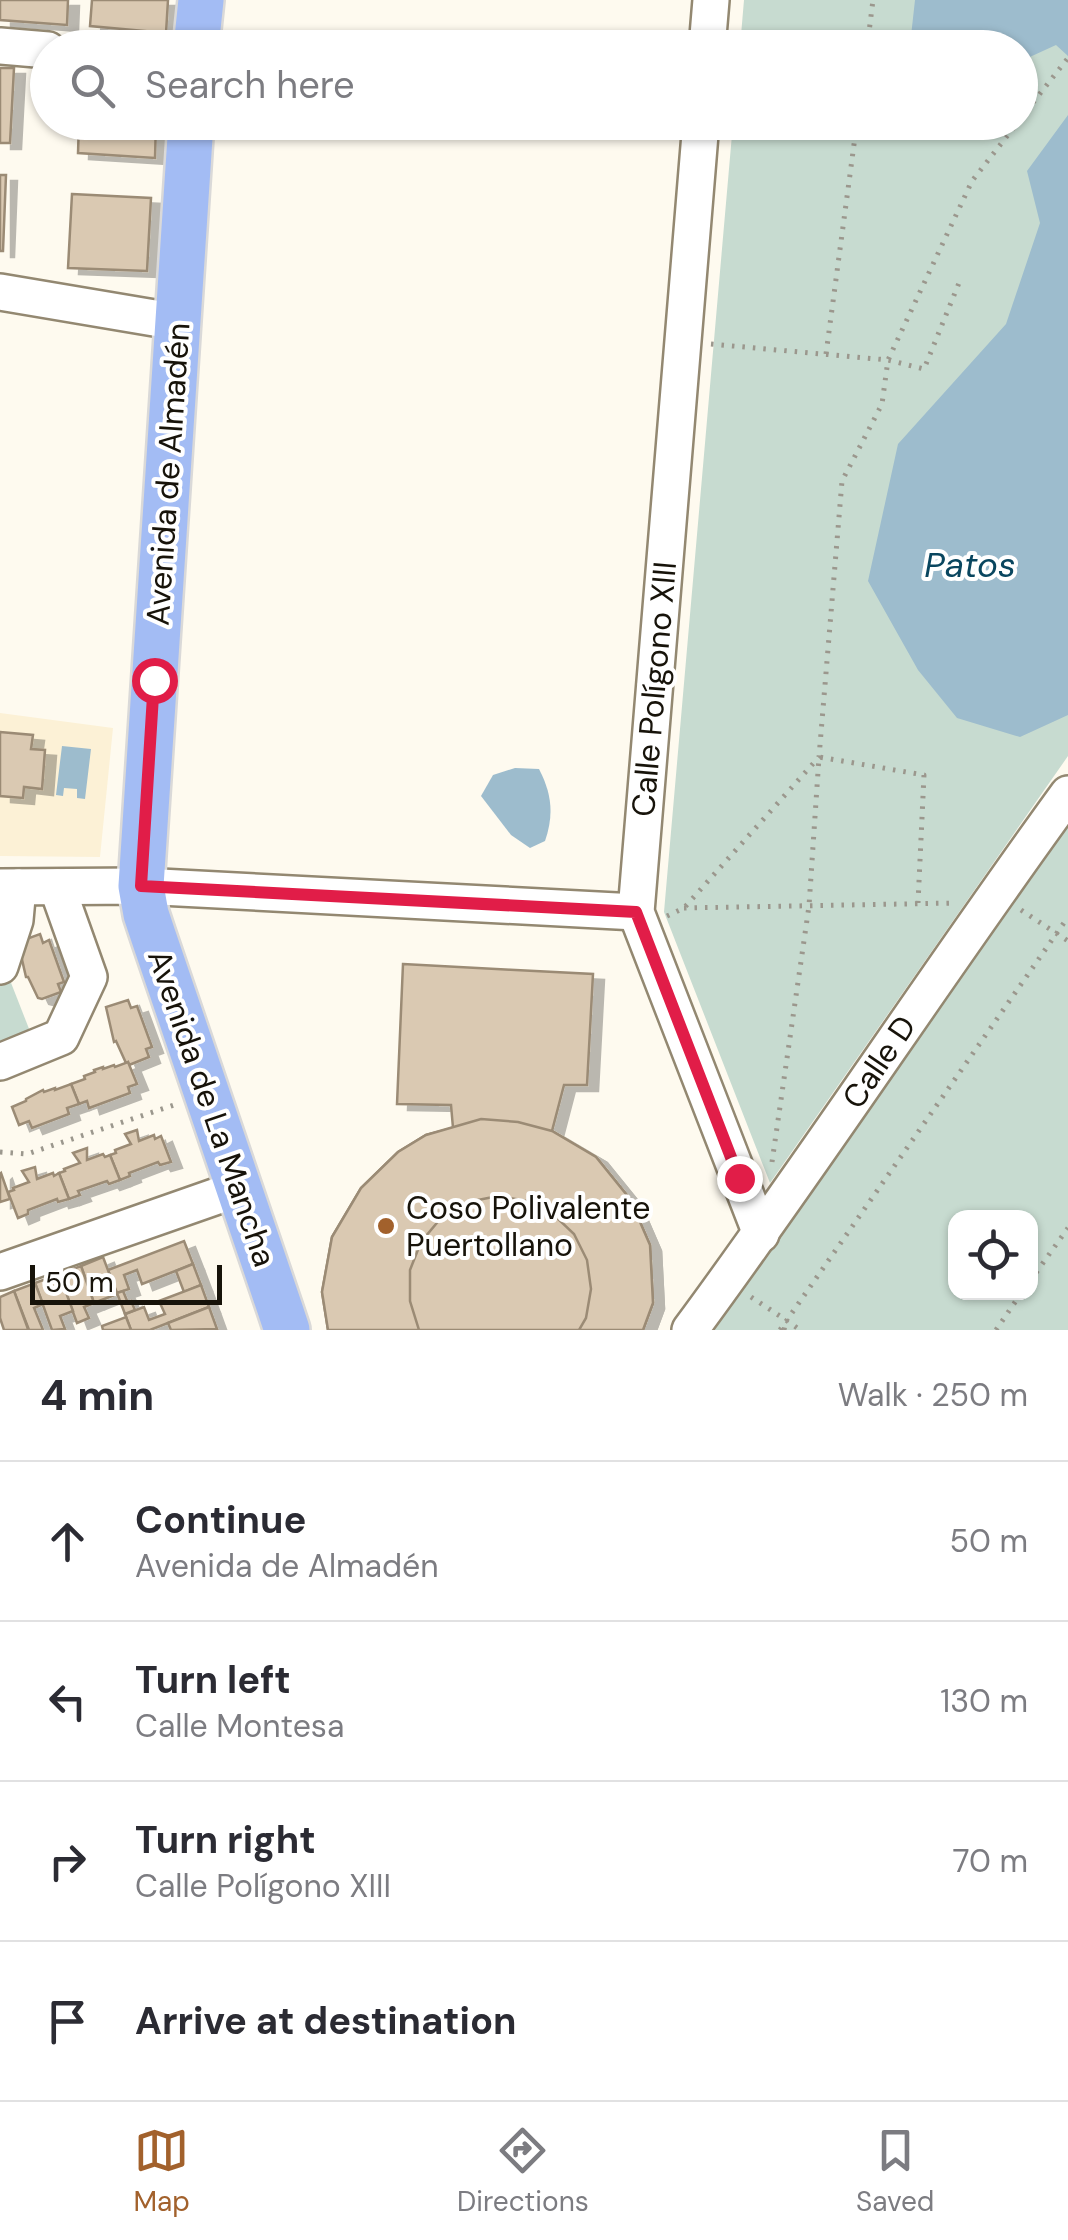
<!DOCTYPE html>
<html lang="en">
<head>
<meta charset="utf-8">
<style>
  :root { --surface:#fff; --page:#f7f7f7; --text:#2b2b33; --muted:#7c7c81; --line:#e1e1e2; --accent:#a2612c }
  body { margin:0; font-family:"DM Sans",sans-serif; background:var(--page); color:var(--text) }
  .controls { position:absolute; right:30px; bottom:30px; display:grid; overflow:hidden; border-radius:20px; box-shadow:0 2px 8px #0004 }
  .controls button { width:90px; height:90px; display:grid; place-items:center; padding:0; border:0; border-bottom:2px solid var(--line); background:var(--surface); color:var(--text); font:50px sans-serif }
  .scale { position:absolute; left:30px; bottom:25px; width:192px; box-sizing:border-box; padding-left:10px; border:5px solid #17130a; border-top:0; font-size:28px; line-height:35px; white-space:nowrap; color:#17130a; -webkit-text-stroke:8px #fff; paint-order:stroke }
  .stop { position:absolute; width:30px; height:30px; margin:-22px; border:8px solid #e11d48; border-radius:50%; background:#fff }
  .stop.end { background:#e11d48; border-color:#fff; box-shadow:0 2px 10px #0008 }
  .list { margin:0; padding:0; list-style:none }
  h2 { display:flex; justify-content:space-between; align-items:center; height:130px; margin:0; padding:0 40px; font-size:42px }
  h2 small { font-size:32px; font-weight:400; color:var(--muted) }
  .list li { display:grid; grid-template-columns:65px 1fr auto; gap:30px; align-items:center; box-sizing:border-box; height:160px; padding:0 40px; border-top:2px solid var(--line) }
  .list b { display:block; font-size:38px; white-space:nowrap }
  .list p { margin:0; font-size:32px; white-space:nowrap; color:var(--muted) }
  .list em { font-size:32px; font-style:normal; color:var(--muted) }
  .icon { flex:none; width:55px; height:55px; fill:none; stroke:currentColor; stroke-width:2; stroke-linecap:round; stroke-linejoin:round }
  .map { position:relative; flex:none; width:1068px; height:1330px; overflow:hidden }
  .search { position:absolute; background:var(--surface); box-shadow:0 2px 8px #0004; left:30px; right:30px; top:30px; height:110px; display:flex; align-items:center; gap:25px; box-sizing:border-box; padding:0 35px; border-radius:55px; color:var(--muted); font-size:38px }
  .sheet { height:770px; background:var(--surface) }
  nav { display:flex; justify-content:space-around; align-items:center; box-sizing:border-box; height:140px; border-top:2px solid var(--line); background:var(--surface); font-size:28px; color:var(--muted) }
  nav a { display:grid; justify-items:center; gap:5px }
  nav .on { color:var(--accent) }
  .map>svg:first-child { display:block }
</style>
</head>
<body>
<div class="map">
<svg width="1068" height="1330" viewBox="0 0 1068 1330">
  <defs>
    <filter id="shadow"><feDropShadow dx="11" dy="6" stdDeviation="0" flood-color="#0004"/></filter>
  </defs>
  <rect width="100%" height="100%" fill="#fefaef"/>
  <polygon fill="#fcf1d6" points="0,713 113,728 100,857 0,856"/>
  <g fill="#c7dbd0" fill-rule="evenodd">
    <polygon points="744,0 1068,0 1068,756 770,1183 664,912 733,123 1020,122 1020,48 740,47"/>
    <path d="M1068,825v505h-355zM956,1218h74v74h-74z"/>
    <polygon points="6,970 33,1039 0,1051 0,972"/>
  </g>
  <g fill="#9dbccd">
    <polygon points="915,0 1068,0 1068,56 1056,45 1021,61 1020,48 919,47 911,36"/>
    <polygon points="1068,115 1068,715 1020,737 957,718 918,670 868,581 898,444 1006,324 1040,223 1027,171"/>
    <polygon points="62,746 91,749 85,799 77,798 77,789 64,788 63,796 56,795"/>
    <path d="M515,768l24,1c13,25 15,46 6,72l-15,7 -19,-13 -30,-39 12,-21z"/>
  </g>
  <g fill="#dac9b2" stroke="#9b8b75" stroke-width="2.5" filter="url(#shadow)">
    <polygon points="0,0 68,0 67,25 0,20"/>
    <polygon points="92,0 168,0 166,33 90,26"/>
    <polygon points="0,68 14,68 10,143 0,143"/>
    <polygon points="79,122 156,122 155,158 78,153"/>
    <polygon points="0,175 6,175 3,251 0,251"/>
    <polygon points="72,194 151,198 147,271 68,268"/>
    <polygon points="0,732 33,735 31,749 45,750 42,789 24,787 23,798 0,796"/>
    <polygon points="40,934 43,943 49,940 64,982 58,984 61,992 42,999 38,998 28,977 26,977 18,942"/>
    <polygon points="403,964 593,974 587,1085 564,1085 552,1131 596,1157 630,1199 650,1245 653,1303 643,1330 328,1330 322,1292 332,1237 361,1188 398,1152 426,1135 453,1128 451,1105 397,1104"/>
    <polygon points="128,1000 131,1008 137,1006 152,1047 146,1049 149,1057 129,1065 128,1062 126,1063 116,1041 114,1042 106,1007"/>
    <polygon points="128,1062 137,1084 128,1087 130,1093 89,1108 87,1101 79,1104 71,1084 85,1079 84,1076 95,1072 94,1070 103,1067 103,1069 114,1065 115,1067"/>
    <polygon points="71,1084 79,1104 67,1108 69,1114 32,1128 29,1121 19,1125 12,1107 26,1101 26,1099 43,1090 44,1092 55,1088 55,1090"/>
    <polygon points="481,1119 518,1122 552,1131 596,1157 630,1199 650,1245 653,1303 643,1330 579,1330 586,1318 591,1289 587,1260 574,1234 553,1214 527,1201 498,1196 468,1202 441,1218 421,1242 410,1270 410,1301 419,1330 328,1330 322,1292 332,1237 361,1188 398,1152 426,1135"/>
    <polygon points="137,1130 139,1141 154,1135 155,1139 161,1136 171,1162 160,1165 158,1162 129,1173 130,1176 120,1180 110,1155 116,1153 115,1150 131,1144 125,1134"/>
    <polygon points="87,1148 87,1160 103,1154 105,1157 110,1155 120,1180 109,1184 107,1181 78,1191 80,1195 69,1199 59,1173 65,1171 64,1169 80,1163 73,1153"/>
    <polygon points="35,1167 37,1179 53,1173 54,1176 59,1173 69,1199 58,1202 57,1199 28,1210 28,1214 18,1218 8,1192 14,1190 13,1188 29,1182 22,1171"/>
    <polygon points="1,1173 10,1199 0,1202 0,1174"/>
    <polygon points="184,1241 193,1264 142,1284 137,1270 124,1275 129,1289 117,1293 108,1270"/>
    <polygon points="103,1257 117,1294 94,1303 81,1266"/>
    <polygon points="193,1264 201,1285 184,1292 176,1271"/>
    <polygon points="81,1266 94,1303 84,1307 89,1318 77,1323 59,1274"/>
    <polygon points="59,1274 73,1311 60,1316 65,1329 52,1330 35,1283"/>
    <polygon points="35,1283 43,1304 34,1308 43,1330 29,1330 14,1291"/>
    <polygon points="201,1285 209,1307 150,1330 131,1330 125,1314 144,1307 149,1320 165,1314 159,1301"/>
    <polygon points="14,1291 28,1329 26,1330 4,1330 0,1318 0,1297"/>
    <polygon points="123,1291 128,1303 131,1301 135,1310 125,1314 117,1293"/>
    <polygon points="209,1307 217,1329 171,1330 168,1323"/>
    <polygon points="126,1317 131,1330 103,1330 102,1326"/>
  </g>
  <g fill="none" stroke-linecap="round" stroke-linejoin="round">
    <defs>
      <g id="minor">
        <polyline points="0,46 48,50"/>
        <polyline points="707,48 711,0"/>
        <polyline points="701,122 636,912 761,1234"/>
        <polyline points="0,292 178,322"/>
        <polyline points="0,887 141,886 636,912"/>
        <polyline points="0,966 15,920 18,887"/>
        <polyline points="0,1062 61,1037 89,977 57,887"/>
        <polyline points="0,1272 240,1188"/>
        <path d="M690,1330c130,-176 249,-359 378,-536"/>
      </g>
      <g id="major">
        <polyline points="196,48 201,0"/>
        <path d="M191,122l-50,764 5,28c46,139 95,277 141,416"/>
      </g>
    </defs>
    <use href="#minor" stroke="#938871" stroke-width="40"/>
    <use href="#major" stroke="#dad9d8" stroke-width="50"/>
    <g stroke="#9b978d" stroke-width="5" stroke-dasharray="2.5 8" stroke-linecap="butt">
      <polyline points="867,48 873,0"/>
      <polyline points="1020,119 1068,58"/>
      <polyline points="711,344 888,360 972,181 1018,122"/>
      <polyline points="826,354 857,122"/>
      <polyline points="684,908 956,903"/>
      <polyline points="1021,910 1068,941"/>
      <polyline points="667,916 684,908 819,757 842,481 882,404 888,360 924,369 959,283"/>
      <polyline points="0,1152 27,1154 174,1105"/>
      <polyline points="772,1162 809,906 819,757 924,775 918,903"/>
      <polyline points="1030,1281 1068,1228"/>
      <polyline points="751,1297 786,1320"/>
      <polyline points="780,1330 1068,917"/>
      <polyline points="784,1330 786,1320 800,1330"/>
      <polyline points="996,1330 1022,1292"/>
    </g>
    <use href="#minor" stroke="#fff" stroke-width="35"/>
    <use href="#major" stroke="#a3bcf4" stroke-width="45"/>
  </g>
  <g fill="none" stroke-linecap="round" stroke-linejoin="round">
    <polyline stroke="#e11d48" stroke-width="12" points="154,680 141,886 636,912 739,1178"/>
  </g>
  <circle fill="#a2612c" stroke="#fff" stroke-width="4" cx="386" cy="1226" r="10"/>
  <g text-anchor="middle" stroke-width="8" stroke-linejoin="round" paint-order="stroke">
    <g font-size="32" fill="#17130a" stroke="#fff">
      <text transform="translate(168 474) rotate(-86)" y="11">Avenida de Almadén</text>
      <text transform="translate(654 689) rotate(-85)" y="11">Calle Polígono XIII</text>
      <text transform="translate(879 1062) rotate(-56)" y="11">Calle D</text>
      <text transform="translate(212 1108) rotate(71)" y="11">Avenida de La Mancha</text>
    </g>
    <g font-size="32" fill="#17130a" stroke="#fff" text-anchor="start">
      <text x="406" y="1219">Coso Polivalente<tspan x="406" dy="37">Puertollano</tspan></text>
    </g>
    <g font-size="35" font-style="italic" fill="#09465f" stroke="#fff">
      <text x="970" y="577">Patos</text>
    </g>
  </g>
</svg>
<div class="controls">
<button><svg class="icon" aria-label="locate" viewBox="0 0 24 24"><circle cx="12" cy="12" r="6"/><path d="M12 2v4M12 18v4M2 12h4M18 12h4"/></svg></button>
</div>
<div class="scale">50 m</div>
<div class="stop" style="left:154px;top:680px"></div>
<div class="stop end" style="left:739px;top:1178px"></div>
<div class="search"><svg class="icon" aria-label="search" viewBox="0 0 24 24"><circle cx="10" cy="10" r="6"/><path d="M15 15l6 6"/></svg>Search here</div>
</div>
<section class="sheet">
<h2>4 min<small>Walk · 250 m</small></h2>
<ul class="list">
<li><svg class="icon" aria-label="ahead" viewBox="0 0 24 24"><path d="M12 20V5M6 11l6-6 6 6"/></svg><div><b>Continue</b><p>Avenida de Almadén</p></div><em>50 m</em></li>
<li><svg class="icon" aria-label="left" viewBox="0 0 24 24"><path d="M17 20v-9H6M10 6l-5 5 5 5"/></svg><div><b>Turn left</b><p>Calle Montesa</p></div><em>130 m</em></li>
<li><svg class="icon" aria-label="right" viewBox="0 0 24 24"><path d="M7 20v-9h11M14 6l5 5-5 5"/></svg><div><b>Turn right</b><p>Calle Polígono XIII</p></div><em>70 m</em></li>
<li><svg class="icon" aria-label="arrive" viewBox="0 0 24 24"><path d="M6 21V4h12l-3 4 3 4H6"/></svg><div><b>Arrive at destination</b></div></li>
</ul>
</section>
<nav>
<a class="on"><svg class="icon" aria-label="map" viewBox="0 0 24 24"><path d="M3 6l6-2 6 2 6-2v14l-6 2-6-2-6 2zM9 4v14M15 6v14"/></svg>Map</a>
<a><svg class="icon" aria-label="directions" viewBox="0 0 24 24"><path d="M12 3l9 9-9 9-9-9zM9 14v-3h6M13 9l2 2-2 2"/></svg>Directions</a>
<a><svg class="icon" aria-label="saved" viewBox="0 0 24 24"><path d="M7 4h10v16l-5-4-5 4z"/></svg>Saved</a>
</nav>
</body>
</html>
